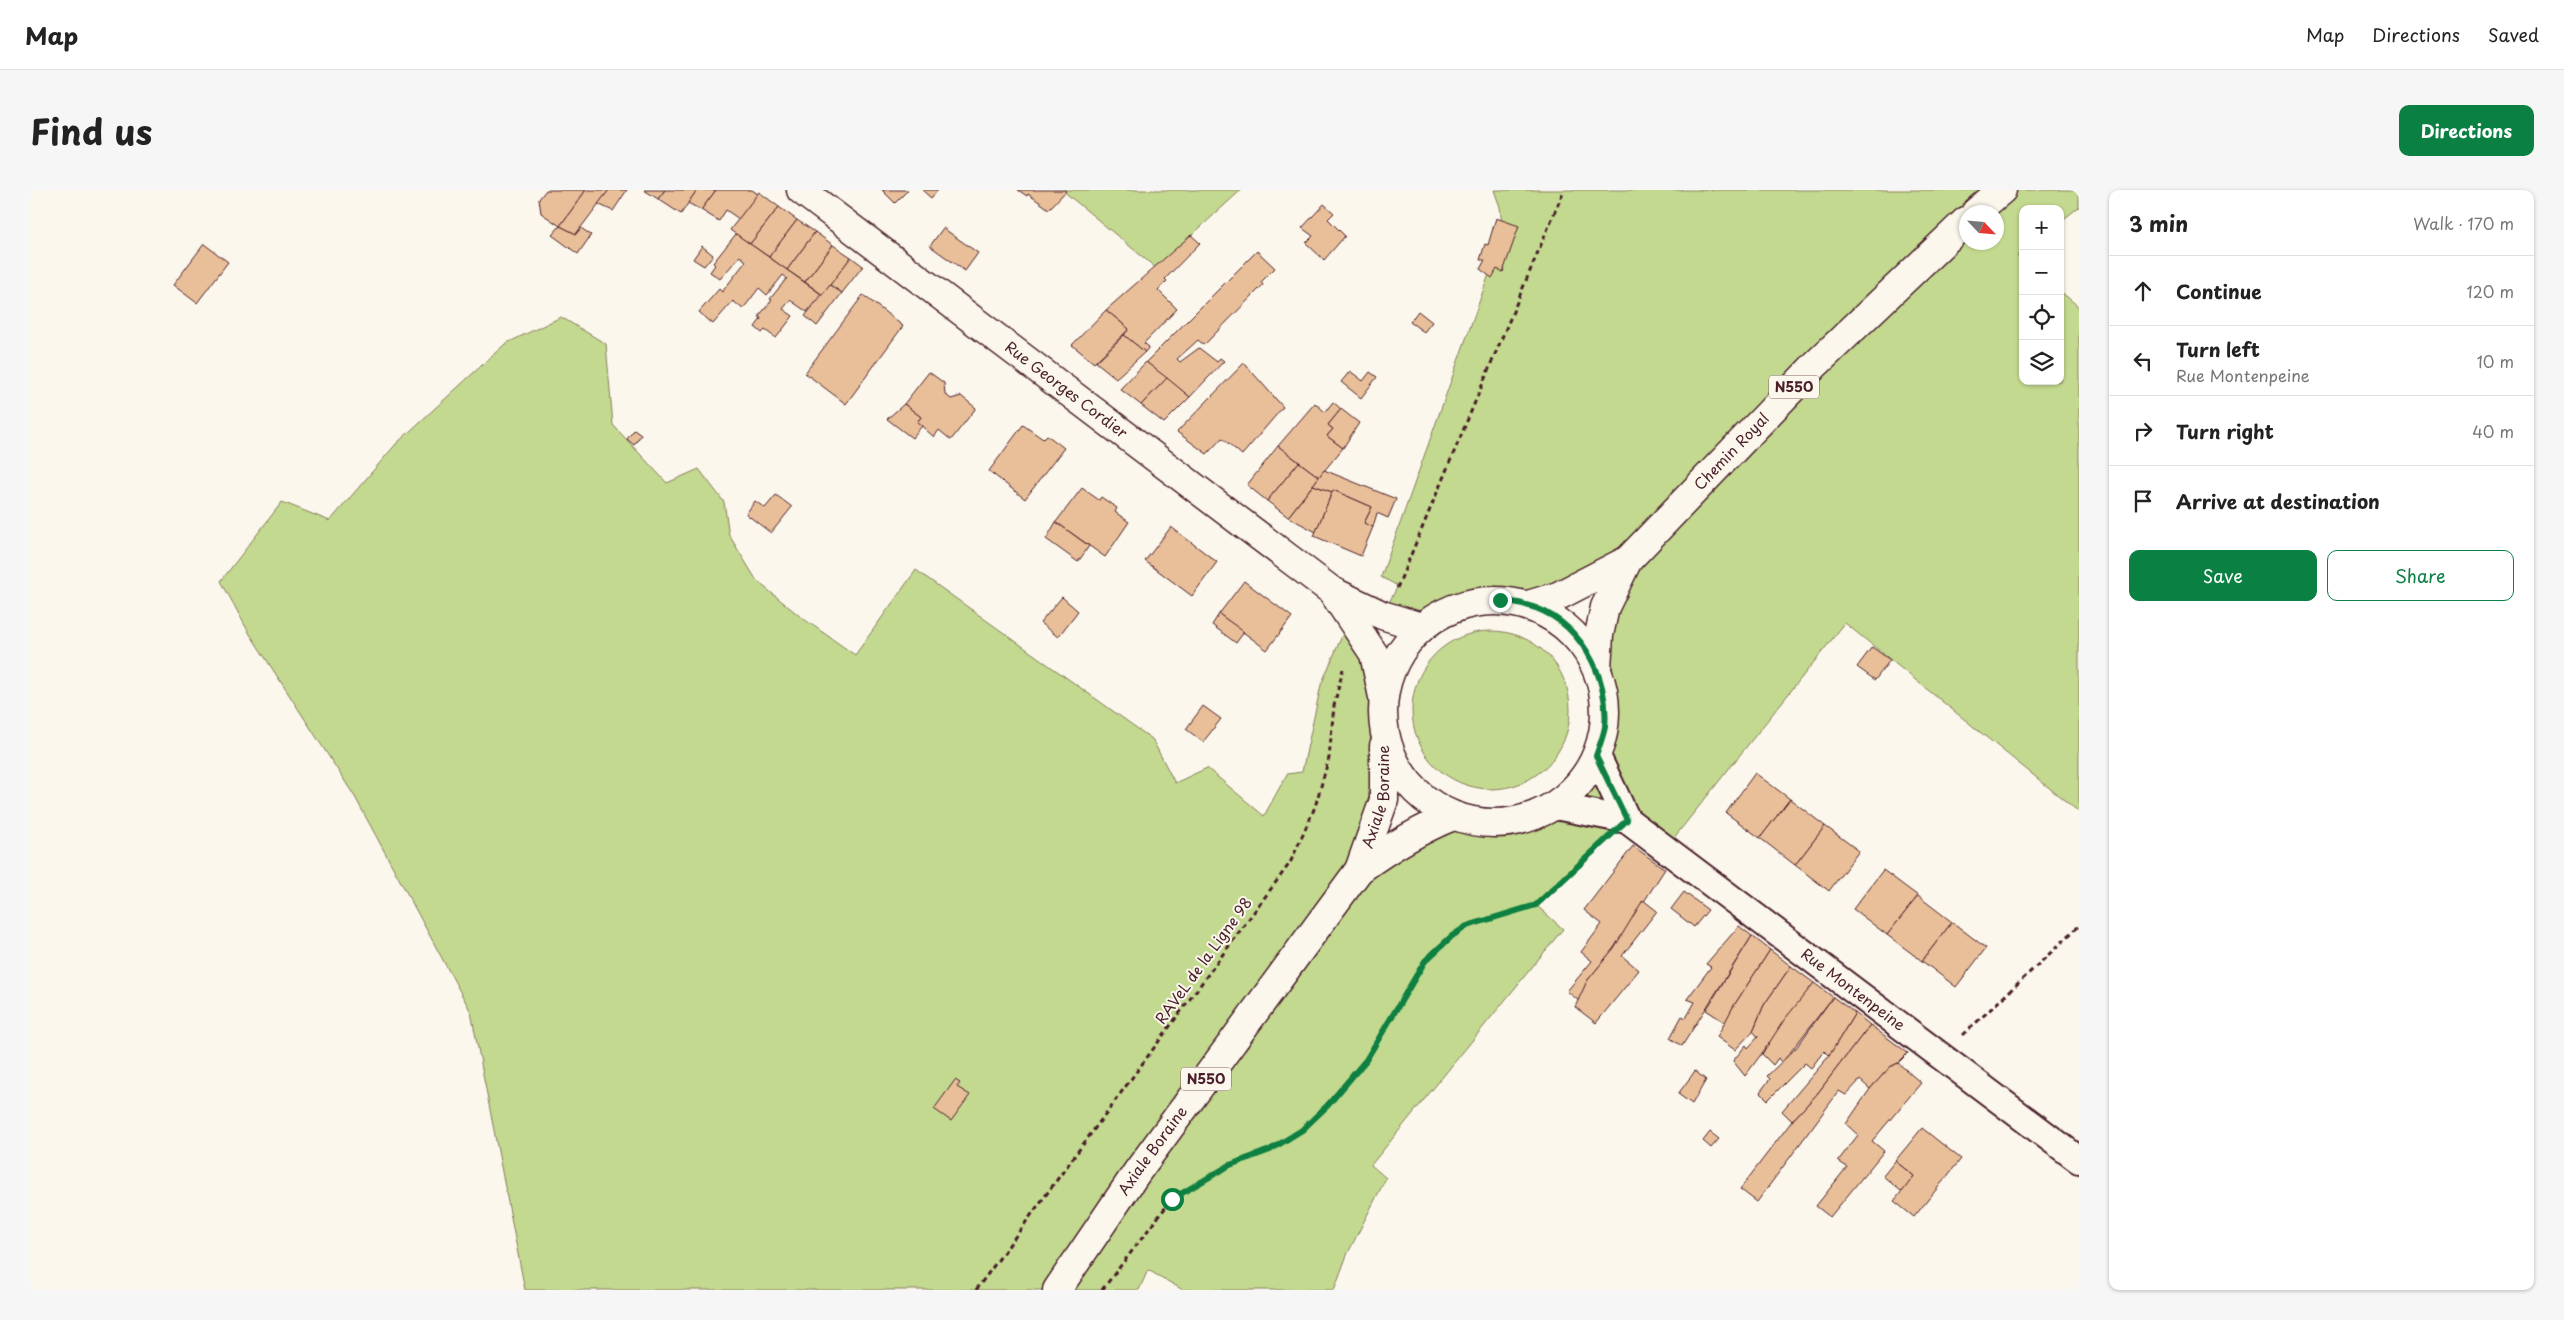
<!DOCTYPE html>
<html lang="en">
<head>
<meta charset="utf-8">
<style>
  :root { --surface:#fff; --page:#f6f6f6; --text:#222; --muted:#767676; --line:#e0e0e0; --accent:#0b8043 }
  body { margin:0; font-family:"Playpen Sans",sans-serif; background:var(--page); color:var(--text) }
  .controls { position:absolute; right:15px; top:15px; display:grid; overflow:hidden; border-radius:10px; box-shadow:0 1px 4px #0004 }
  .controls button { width:45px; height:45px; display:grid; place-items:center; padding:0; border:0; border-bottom:1px solid var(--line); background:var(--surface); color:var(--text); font:25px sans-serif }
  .compass { position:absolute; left:1929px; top:15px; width:45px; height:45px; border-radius:50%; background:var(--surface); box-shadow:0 1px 4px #0004; rotate:116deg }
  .stop { position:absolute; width:15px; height:15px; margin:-11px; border:4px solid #0b8043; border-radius:50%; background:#fff }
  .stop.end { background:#0b8043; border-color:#fff; box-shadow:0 1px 5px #0008 }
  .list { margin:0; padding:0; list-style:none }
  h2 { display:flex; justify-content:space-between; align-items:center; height:65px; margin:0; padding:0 20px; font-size:21px }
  h2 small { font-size:16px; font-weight:400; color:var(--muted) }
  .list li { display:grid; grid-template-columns:32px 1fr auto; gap:15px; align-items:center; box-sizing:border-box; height:70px; padding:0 20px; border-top:1px solid var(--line) }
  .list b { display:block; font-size:19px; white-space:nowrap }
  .list p { margin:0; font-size:16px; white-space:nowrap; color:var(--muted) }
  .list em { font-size:16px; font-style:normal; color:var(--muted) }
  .actions { display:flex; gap:10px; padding:15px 20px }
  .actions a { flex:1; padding:11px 0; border:1px solid var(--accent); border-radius:10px; text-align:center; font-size:18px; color:var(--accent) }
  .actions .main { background:var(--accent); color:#fff }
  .icon { flex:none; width:28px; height:28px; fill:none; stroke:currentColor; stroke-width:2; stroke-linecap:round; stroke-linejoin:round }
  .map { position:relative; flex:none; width:2049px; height:1100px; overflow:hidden; border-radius:10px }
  header { display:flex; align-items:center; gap:30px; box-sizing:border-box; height:70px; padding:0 25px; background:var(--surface); border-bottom:1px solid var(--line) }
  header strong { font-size:24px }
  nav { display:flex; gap:28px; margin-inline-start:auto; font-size:18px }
  .intro { display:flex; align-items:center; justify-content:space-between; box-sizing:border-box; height:120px; padding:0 30px }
  h1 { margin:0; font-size:35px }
  .button { padding:12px 22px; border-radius:10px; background:var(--accent); color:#fff; font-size:18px; font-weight:700 }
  main { display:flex; gap:30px; padding:0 30px }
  aside { flex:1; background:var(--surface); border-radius:10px; box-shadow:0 1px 4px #0004 }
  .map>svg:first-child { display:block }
</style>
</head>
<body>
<header>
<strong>Map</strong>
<nav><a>Map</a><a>Directions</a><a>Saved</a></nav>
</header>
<div class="intro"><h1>Find us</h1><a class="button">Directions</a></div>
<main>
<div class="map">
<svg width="2049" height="1100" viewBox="0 0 2049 1100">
  <rect width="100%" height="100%" fill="#fbf7ec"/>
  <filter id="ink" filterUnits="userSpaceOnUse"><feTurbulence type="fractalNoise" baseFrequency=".02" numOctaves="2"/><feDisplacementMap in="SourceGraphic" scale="10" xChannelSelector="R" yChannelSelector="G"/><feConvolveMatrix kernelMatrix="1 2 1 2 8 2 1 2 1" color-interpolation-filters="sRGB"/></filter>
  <g filter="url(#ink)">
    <g fill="#c3d98f" stroke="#867c5d" fill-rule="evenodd">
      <polygon points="1032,0 1211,0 1126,78"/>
      <path d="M1464,0h585v17l-19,15v-13h-37v43l-6,4 6,5v120h37v-90l19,16v505l-234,-189 -180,226 -38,-28 -91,84 27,24 -192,236 15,13 -39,77 -13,35h-151l-35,-20 -9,20h-614l-54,-278 -116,-215 -107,-166 -27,-50 61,-79 48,19 66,-77 109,-100 56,-27 45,27 7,81 54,58 32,-14 25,33 5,33 28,46 44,36 54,38 61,-85 236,169 23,44 32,-15 57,48 23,-42 15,-2 19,-87 29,-68 33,80 2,76 -26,96 94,-53 34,7 35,-3 33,-14 25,-23 17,-27 7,-29 1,-30 -8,-29 30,-107 -99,44 -28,-5 -28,2 -27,9 -24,16 -39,-12 16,-29 -17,-9 122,-342 -3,-28zM1936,22h30v30h-30z"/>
      <circle cx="1461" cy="520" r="79"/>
    </g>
    <g fill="#e8bf98" stroke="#4a1f2b">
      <polygon points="516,0 556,0 530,36 511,23 509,9"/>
      <polygon points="556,0 579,0 546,44 530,36"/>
      <polygon points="579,0 597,0 583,21 568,14"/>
      <polygon points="614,0 635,0 628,9"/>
      <polygon points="635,0 667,0 651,24 628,9"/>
      <polygon points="667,0 686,0 671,20 658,13"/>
      <polygon points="686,0 722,0 728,4 709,29 696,20 689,31 671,20"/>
      <polygon points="852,0 878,0 865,13"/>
      <polygon points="892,0 908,0 901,8"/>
      <polygon points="988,0 1035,0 1036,1 1019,19 998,4 997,6"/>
      <polygon points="729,2 749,17 720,54 700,40"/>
      <polygon points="1294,14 1304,23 1298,29 1315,46 1294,70 1276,53 1283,46 1272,38"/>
      <polygon points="749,17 767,30 739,67 720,54"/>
      <polygon points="1466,28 1489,36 1473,82 1467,79 1462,88 1450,79 1455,70 1450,70 1455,54 1458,55"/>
      <polygon points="767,30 785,42 757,80 739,67"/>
      <polygon points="530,36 546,44 551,38 561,45 548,64 522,45"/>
      <polygon points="913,38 948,63 935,81 900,56"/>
      <polygon points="785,42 803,55 775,92 757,80"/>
      <polygon points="706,44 791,104 777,122 760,110 753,119 763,126 746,148 735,140 732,143 725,137 731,129 729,126 742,110 740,109 757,88 753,85 737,105 729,98 713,119 703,111 683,134 669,122 689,99 692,102 716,71 710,66 690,89 680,82 685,75 683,73"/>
      <polygon points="1161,45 1170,53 1135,89 1137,91 1128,100 1147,119 1114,153 1119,157 1115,162 1094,145 1099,139 1076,120"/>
      <polygon points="174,54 198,72 167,113 143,95"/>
      <polygon points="803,55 821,67 793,105 775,92"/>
      <polygon points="672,56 683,65 674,76 663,69"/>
      <polygon points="1227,61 1245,78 1231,92 1233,95 1174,155 1168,150 1147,169 1150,172 1169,158 1187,172 1190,168 1194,171 1160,207 1116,172"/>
      <polygon points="821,67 833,76 812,103 800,95"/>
      <polygon points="800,95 812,103 787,136 775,126"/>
      <polygon points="833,105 873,136 816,214 775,183"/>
      <polygon points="1076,120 1099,139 1064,173 1042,155"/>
      <polygon points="1388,121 1402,132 1394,142 1380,132"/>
      <polygon points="1094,145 1115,162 1086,188 1066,172"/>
      <polygon points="1116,172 1137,188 1111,215 1090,199"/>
      <polygon points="1214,173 1253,217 1212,265 1192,248 1177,264 1147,242"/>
      <polygon points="1320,181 1333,191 1340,182 1347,187 1331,208 1311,192"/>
      <polygon points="899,182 914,193 915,204 921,209 931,206 946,218 921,250 909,240 904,247 887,232 891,227 874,214"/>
      <polygon points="1137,188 1160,207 1134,233 1111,215"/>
      <polygon points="1303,212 1311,219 1298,235 1303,239 1297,246 1313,258 1289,287 1248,256 1285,213 1295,222"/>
      <polygon points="874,214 891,227 887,232 892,236 882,248 857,229"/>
      <polygon points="1311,219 1329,233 1313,258 1297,246 1303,239 1298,235"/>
      <polygon points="993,235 1013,249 1017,245 1034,258 995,309 959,281"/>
      <polygon points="604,240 611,245 604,255 597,249"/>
      <polygon points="1248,256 1269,272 1237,311 1217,295"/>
      <polygon points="1269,272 1289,287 1258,327 1237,311"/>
      <polygon points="1294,280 1366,309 1358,328 1347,323 1343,337 1334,333 1342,317 1303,300 1302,302 1283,295"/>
      <polygon points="1283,295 1302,302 1286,342 1258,327"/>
      <polygon points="1052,298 1069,310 1071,307 1087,318 1085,322 1099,332 1075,367 1026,332"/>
      <polygon points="1303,300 1342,317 1334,333 1343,337 1331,366 1284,346"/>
      <polygon points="746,305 762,317 741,343 716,324 725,311 735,318"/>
      <polygon points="1026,332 1059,356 1048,372 1016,349"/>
      <polygon points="1141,337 1187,372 1162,406 1115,371"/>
      <polygon points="1214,391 1262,427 1237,460 1189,424"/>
      <polygon points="1032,407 1048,421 1028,447 1010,433"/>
      <polygon points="1189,424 1214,442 1206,453 1182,435"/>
      <polygon points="1842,457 1860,470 1845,490 1827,477"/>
      <polygon points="1173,516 1191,529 1173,552 1156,539"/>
      <polygon points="1725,583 1760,609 1730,648 1696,623"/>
      <polygon points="1760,609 1795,636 1765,675 1730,648"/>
      <polygon points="1795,636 1829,661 1799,701 1765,675"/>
      <polygon points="1603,656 1635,679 1584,758 1557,791 1549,811 1537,801 1562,771 1551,762 1572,734 1554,720"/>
      <polygon points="1853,680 1888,706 1857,745 1823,719"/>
      <polygon points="1654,702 1678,720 1664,737 1641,719"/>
      <polygon points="1888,706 1922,732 1892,771 1857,745"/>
      <polygon points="1613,710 1627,721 1592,766 1609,780 1566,833 1545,817 1557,791 1584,758"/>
      <polygon points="1922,732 1956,758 1926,797 1892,771"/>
      <polygon points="1709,736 1722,746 1652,856 1640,848 1652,826 1656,828 1665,812 1657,809 1681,777 1676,774"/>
      <polygon points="1722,746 1740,760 1703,817 1696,833 1676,820"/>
      <polygon points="1740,760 1761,776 1734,815 1723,841 1705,860 1687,847 1703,817"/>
      <polygon points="1761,776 1784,793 1715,886 1703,871 1716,855 1718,858 1728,847 1723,841 1734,815"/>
      <polygon points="1784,793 1803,807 1752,873 1748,868 1743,875 1732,864 1754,830"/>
      <polygon points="1803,807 1825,823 1799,866 1794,861 1781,878 1775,873 1738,910 1730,902 1740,889 1737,886 1766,858"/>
      <polygon points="1825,823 1840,835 1787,904 1762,931 1752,921 1799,866"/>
      <polygon points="1840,835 1878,863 1868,873 1860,877 1840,899 1830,890 1816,905 1809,901 1727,1012 1710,999 1762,931 1787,904"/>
      <polygon points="1868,873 1891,893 1842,951 1854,961 1800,1027 1786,1016 1817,977 1808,971 1828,945 1816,934 1840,899 1860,877"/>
      <polygon points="1665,881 1676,890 1662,914 1648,904"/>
      <polygon points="925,890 930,893 927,897 940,905 921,931 904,919"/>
      <polygon points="1892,938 1931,969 1884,1027 1864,1011 1884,986 1865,971"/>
      <polygon points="1680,942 1689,949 1681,958 1673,951"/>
      <polygon points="1865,971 1884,986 1872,1002 1853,986"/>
    </g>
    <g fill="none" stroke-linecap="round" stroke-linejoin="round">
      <defs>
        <g id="minor">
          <polyline points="1567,566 1597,630"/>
          <path id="s1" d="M1525,616l72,14 452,340"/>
        </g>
        <g id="tertiary">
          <path id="s2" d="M771,0l531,401 50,24 39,12"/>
          <polyline points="1304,404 1344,464 1353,507"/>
        </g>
        <g id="primary">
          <polyline points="1946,22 1972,0"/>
          <circle cx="1464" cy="522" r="111"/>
          <polyline points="1498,415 1528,406 1598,370"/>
          <path id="s3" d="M1567,478l2,-33 6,-28 23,-47 188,-196 150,-143"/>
          <path d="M1329,680c30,-22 59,-40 94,-54"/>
          <path id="s4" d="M1027,1100l80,-118 222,-302 25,-70v-54"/>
        </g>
      </defs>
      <use href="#minor" stroke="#4a1f2b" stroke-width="30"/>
      <use href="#tertiary" stroke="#4a1f2b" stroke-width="31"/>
      <use href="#primary" stroke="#4a1f2b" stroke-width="31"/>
      <g stroke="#4a1f2b" stroke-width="3" stroke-dasharray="5 4" stroke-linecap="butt">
        <polyline points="1367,398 1534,0"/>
        <polyline points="1933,845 2049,736"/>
        <polyline points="946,1100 1260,673 1285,617 1299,568 1304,516 1313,479"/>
        <polyline points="1072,1100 1142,1009 1200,975 1239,960 1272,940 1297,915 1336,870 1395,771 1422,746 1437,736 1506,715 1569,656"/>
      </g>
      <use href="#minor" stroke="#fbf7ec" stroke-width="26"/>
      <use href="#tertiary" stroke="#fbf7ec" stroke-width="28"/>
      <use href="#primary" stroke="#fbf7ec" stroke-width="28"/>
    </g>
  </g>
  <g fill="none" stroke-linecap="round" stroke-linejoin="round" filter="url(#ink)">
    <path stroke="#0b8043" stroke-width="6" d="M1142,1009l58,-34 40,-15 32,-20 26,-25 38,-45 59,-99 27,-25 15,-10 69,-21 91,-85 -31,-64c3,-9 7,-19 9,-29 5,-52 -27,-109 -79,-122 -8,-3 -17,-3 -26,-5"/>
  </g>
  <g text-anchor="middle" stroke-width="4" stroke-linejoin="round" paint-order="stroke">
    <g fill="#fbf7ec" stroke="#7f6065" stroke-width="1">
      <rect x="1739" y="185.5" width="50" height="23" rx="4"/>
      <rect x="1151" y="877.5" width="50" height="23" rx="4"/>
    </g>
    <g font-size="14" font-weight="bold" fill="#4a1f2b">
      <text x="1764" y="202">N550</text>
      <text x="1176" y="894">N550</text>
    </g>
    <g font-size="15" fill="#4a1f2b" stroke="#fbf7ec">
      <text dy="5" stroke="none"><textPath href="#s2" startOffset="332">Rue Georges Cordier</textPath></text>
      <text dy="5" stroke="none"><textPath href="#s3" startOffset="264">Chemin Royal</textPath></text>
      <text dy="5" stroke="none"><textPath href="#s4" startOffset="594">Axiale Boraine</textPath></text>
      <text transform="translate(1174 771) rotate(-54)" y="5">RAVeL de la Ligne 98</text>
      <text dy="5" stroke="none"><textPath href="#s1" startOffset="356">Rue Montenpeine</textPath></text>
      <text dy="5" stroke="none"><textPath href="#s4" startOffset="169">Axiale Boraine</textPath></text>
    </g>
  </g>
</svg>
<div class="controls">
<button>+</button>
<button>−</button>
<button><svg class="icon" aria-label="locate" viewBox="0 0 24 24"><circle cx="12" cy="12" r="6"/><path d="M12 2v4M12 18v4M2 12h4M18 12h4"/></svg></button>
<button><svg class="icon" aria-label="layers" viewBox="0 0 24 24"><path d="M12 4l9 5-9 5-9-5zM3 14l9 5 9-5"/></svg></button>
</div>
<svg class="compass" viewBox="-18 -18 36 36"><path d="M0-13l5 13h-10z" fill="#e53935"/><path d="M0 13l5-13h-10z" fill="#767676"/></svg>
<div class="stop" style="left:1142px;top:1009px"></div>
<div class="stop end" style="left:1470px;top:410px"></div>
</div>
<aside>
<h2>3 min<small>Walk · 170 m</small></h2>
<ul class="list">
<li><svg class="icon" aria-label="ahead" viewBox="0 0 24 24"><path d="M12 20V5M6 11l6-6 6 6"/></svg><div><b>Continue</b></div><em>120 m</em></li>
<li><svg class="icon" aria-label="left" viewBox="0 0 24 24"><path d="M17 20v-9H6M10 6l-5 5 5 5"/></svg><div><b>Turn left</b><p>Rue Montenpeine</p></div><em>10 m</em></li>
<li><svg class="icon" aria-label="right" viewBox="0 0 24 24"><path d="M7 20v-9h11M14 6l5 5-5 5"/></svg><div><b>Turn right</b></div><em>40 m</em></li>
<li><svg class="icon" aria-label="arrive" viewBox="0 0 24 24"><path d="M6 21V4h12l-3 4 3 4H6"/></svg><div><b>Arrive at destination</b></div></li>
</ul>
<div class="actions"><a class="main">Save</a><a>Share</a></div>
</aside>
</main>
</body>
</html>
